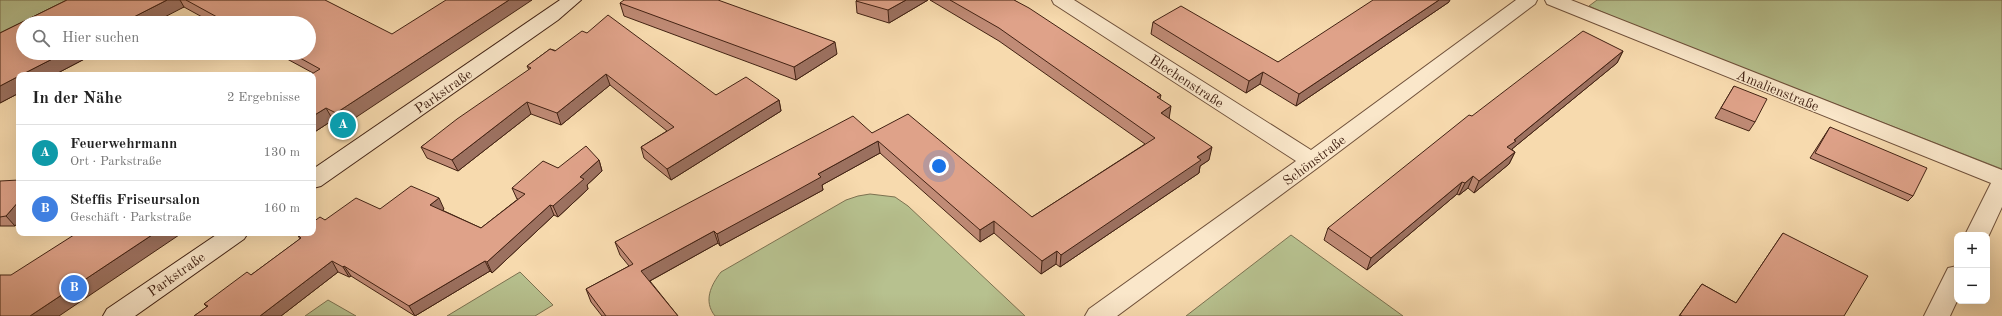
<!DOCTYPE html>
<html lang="de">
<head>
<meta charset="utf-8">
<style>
  :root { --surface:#fff; --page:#f2f2f2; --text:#222; --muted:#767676; --line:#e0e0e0; --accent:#db2777 }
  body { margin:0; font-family:"Old Standard TT",serif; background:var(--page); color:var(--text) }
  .controls { position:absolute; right:12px; bottom:12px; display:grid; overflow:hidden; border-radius:8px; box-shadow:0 4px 16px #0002 }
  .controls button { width:36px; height:36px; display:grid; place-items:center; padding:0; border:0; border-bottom:1px solid var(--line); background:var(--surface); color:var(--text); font:20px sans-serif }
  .you { position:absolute; left:939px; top:166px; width:14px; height:14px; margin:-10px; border:3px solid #fff; border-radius:50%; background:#1a73e8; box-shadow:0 0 0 6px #1a73e833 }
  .badge { display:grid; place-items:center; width:26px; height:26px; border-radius:50%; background:var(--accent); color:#fff; font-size:13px; font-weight:700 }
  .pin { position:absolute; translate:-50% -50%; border:2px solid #fff; box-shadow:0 1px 4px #0006 }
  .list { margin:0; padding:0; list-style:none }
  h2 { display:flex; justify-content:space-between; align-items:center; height:52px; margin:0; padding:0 16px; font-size:17px }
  h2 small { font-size:13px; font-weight:400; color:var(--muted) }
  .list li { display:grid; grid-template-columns:26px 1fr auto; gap:12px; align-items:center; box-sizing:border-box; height:56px; padding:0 16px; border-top:1px solid var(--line) }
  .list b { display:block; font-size:15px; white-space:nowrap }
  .list p { margin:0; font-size:13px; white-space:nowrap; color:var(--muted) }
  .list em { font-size:13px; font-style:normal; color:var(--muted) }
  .icon { flex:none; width:22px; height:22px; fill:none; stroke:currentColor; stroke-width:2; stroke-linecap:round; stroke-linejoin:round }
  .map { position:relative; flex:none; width:2002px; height:316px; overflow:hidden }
  .search { position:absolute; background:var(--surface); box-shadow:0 4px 16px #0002; left:16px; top:16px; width:300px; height:44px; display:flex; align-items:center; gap:10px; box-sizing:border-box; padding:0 14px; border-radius:22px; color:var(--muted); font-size:15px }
  .panel { position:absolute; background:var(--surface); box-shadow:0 4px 16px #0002; left:16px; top:72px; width:300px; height:164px; border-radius:8px }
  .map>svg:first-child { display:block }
</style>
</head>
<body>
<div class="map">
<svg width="2002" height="316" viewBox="0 0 2002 316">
  <rect width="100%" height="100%" fill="#f7daae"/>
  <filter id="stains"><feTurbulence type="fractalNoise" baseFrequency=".005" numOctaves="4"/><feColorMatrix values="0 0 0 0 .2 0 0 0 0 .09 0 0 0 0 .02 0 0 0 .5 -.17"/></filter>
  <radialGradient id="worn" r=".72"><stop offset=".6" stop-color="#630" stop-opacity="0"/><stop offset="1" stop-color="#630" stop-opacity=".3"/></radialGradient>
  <g fill="#b7c18f" stroke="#7c7251">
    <polygon points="0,0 99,0 23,23 0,49"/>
    <polygon points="1597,0 2002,0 2002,169 1625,22 1589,6"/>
    <path d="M870,194l25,3 13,9 117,110h-310c-12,-15 -4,-31 6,-44l125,-72 12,-4z"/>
    <polygon points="1291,235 1403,316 1186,316"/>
    <polygon points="520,272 553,305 535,316 447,316"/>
    <polygon points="328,300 356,316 305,316"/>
  </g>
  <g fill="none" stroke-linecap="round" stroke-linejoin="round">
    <defs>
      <g id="street">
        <polygon points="1052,0 1074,0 1311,150 1516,0 1537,0 1535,4 1320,166 1117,316 1085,316 1089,309 1296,161 1054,4"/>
        <polygon points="1545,0 1571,0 2002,170 2002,207 1989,235 1987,238 1987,235 1965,235 1991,183 1547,4"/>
        <polygon points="1957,266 1957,301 1950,316 1924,316 1948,268"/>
      </g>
      <g id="secondary">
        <polygon points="560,0 581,0 558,20 321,186 313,188 313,169"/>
        <polygon points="219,233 248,233 244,239 135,316 103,316 107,309"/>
      </g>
    </defs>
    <use href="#street" stroke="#6f503a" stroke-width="2"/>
    <use href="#secondary" stroke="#422213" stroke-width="2"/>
    <use href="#street" fill="#fae7ca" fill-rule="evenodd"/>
    <use href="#secondary" fill="#fae7ca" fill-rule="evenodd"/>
  </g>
  <g fill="#c08b76" stroke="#422213">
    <polygon points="67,0 325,0 343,126 333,120 313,133 313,73 276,53 309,53 309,23 213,23 184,7 23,53 96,53 0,103 0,33"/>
    <polygon points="928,0 889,23 857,13 856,1"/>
    <polygon points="930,0 1014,0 1161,95 1160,99 1169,118 1209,160 1200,166 1199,173 1060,267 1056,264 1041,274 994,233 980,242 880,153 822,185 823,190 788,209 720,246 718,243 650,281 678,316 602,316 591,302 586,289 629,266 620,255 615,242 872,133 1032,217 1145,144 999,41"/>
    <polygon points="1449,2 1296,106 1260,84 1246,93 1151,34 1153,22 1278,62"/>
    <polygon points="620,3 837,54 796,80 624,16"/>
    <polygon points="550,49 716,95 779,100 781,111 671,180 644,158 641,147 667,131 610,85 561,125 531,114 458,171 427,158 421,147 529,70 527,66"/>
    <polygon points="1623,51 1617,63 1512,149 1512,150 1515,152 1509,164 1474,193 1468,188 1459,195 1457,194 1367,270 1324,240 1328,228"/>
    <polygon points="1734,86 1755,122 1749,131 1715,118"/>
    <polygon points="1830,127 1913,196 1908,201 1810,158"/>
    <polygon points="599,160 602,171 587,185 588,189 558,217 554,215 492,273 490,271 415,316 351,276 349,277 338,272 281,316 194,316 207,307 204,304 251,275 300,239 297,234 325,220 380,209 444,209 442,210 481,228 518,199 517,199 512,188 558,168"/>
    <polygon points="0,181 15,226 0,226"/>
    <polygon points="1783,233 1844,316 1679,316 1702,284 1736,303"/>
  </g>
  <g fill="#9c7160" stroke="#422213">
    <polygon points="167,0 180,0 184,7 153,23 122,23"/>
    <polygon points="509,0 532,0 343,126 336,113"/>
    <polygon points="906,0 928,0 889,23 888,10"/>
    <polygon points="1439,0 1450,0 1449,2 1296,106 1299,94"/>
    <polygon points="835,42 837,54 796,80 794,67"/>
    <polygon points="1623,51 1617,63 1512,149 1511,153 1507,147 1514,140"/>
    <polygon points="64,53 96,53 54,75 21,75"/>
    <polygon points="1263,72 1260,84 1246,93 1249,81"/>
    <polygon points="606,74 610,85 561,125 557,113"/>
    <polygon points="19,76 19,93 0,103 0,86"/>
    <polygon points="779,100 781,111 671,180 667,169"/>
    <polygon points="527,102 531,114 458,171 452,160"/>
    <polygon points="1171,106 1169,119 1161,113"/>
    <polygon points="326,108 333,120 313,133 313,116"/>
    <polygon points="878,141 880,153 822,185 823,190 720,246 717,234 818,174"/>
    <polygon points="1212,147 1209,160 1200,166 1199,173 1060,267 1061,255 1197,157"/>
    <polygon points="1515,152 1509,164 1474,193 1479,181"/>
    <polygon points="599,160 602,171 587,185 588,189 558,217 553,206 580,177"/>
    <polygon points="1473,176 1468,188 1459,195 1465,183"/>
    <polygon points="1462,182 1457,194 1367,270 1371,258"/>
    <polygon points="439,198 444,209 436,216 430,205"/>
    <polygon points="19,201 19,221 15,226 6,216"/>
    <polygon points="550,205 554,215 492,273 487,262"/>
    <polygon points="994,221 994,233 980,242 980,230"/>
    <polygon points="714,231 718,243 646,283 641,271"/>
    <polygon points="155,233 182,233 59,316 30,316"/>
    <polygon points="1057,251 1056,264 1041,274 1042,261"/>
    <polygon points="332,261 338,272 281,316 260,316"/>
    <polygon points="485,261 490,271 415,316 409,306"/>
    <polygon points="344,266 351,276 349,277 343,267"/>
  </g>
  <g fill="#dfa289" stroke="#422213">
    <polygon points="67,0 167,0 122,23 23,23 23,53 64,53 21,75 19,75 19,76 0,86 0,33"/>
    <polygon points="186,0 325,0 392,34 446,0 509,0 336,113 326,108 313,116 313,75 310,75 320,69 291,53 309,53 309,23 228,23"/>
    <polygon points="624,0 718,0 835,42 794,67 620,3"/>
    <polygon points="857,0 906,0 888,10 856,1"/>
    <polygon points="950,0 1014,0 1029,8 1161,95 1157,97 1171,106 1161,113 1212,147 1197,157 1201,160 1061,255 1057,251 1042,261 994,221 980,230 878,141 818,174 821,177 785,197 717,234 714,231 641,271 678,316 606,316 586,289 633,264 615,242 853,116 872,133 908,114 1032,217 1155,138 999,28"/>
    <polygon points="1373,0 1439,0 1299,94 1263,72 1249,81 1153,22 1181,6 1278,62"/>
    <polygon points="608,15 716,95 746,77 779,100 667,169 641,147 674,127 606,74 557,113 527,102 452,160 421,147 457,119 531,68 527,66 550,49 555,51 582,31 587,33"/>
    <polygon points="1583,31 1623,51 1514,140 1516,141 1507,147 1515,152 1479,181 1473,176 1465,183 1462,182 1371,258 1328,228 1469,115 1472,116"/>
    <polygon points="1734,86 1767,99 1755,122 1721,108"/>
    <polygon points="1830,127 1927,168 1913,196 1815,153"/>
    <polygon points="586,146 599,160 580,177 584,179 553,206 550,205 487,262 485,261 409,306 344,266 343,267 332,261 260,316 194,316 208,306 204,304 247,272 251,275 301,238 297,234 298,233 313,233 313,222 320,217 325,220 356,198 380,209 411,186 439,198 430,205 481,228 525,194 512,188 543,161 558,168"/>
    <polygon points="19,180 19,201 6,216 0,217 0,181"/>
    <polygon points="77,233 155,233 30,316 0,316 0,275 11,275"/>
    <polygon points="1783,233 1868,276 1844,316 1682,316 1680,315 1702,284 1736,303"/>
  </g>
  <g text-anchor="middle" stroke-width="3" stroke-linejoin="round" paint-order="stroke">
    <g font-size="14" fill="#422213" stroke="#fae7ca">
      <text transform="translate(1187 81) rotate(33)" y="5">Blechenstraße</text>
      <text transform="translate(1778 90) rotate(22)" y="5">Amalienstraße</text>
      <text transform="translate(443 91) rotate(-35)" y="5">Parkstraße</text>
      <text transform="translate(1314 160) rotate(-37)" y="5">Schönstraße</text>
      <text transform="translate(176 274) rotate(-35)" y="5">Parkstraße</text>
    </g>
  </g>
  <rect width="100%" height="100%" filter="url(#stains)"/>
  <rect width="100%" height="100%" fill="url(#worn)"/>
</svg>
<div class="controls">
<button>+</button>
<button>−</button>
</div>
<div class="you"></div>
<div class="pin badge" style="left:343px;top:125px;background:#0f9aa8">A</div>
<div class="pin badge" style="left:74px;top:288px;background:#3f7fe0">B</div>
<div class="search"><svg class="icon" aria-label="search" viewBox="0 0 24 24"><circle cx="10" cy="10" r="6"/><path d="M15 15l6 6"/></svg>Hier suchen</div>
<section class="panel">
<h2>In der Nähe<small>2 Ergebnisse</small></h2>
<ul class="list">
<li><span class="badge" style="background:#0f9aa8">A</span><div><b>Feuerwehrmann</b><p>Ort · Parkstraße</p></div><em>130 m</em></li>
<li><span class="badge" style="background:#3f7fe0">B</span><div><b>Steffis Friseursalon</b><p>Geschäft · Parkstraße</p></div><em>160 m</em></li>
</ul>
</section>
</div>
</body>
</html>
